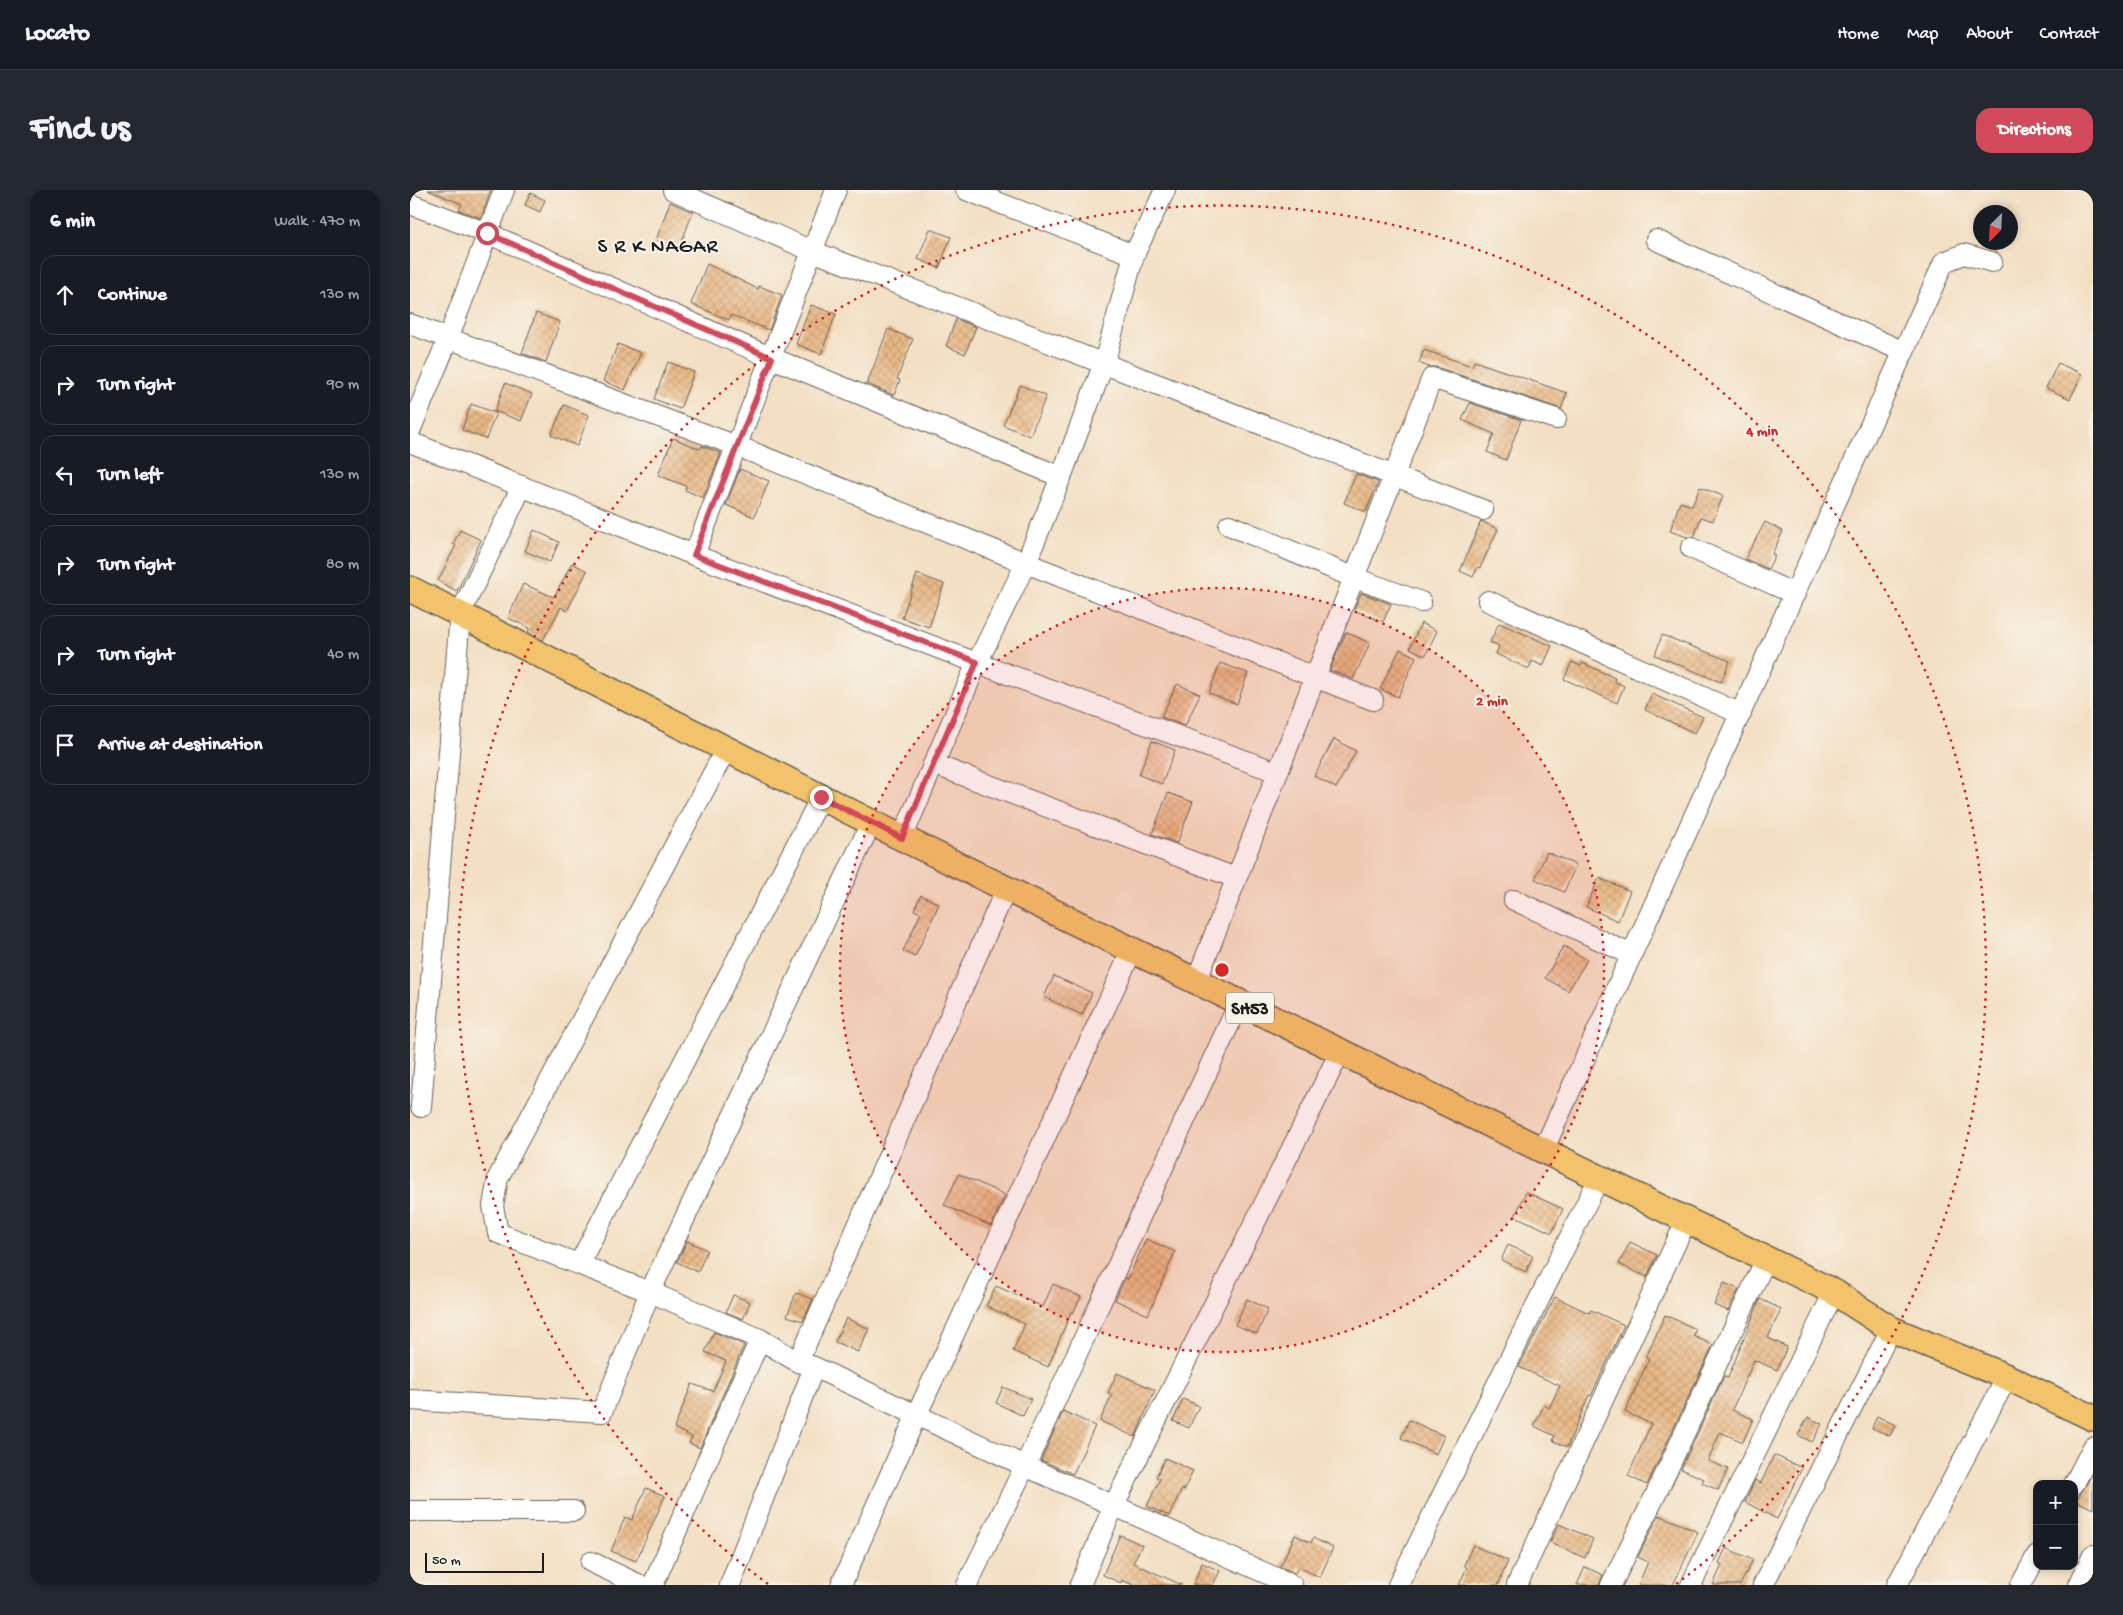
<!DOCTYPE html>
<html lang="en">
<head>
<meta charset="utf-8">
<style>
  :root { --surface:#171b24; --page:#242831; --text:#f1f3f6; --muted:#9ea1a6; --line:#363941; --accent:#d1495b }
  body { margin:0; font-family:"Gochi Hand",sans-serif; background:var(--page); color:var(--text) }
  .controls { position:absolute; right:15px; bottom:15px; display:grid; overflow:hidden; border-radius:10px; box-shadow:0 2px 8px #0003 }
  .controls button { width:45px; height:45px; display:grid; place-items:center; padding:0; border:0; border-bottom:1px solid var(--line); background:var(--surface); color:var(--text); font:25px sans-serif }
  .compass { position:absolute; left:1563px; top:15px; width:45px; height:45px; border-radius:50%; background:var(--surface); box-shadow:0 2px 8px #0003; rotate:204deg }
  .scale { position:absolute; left:15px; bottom:12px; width:119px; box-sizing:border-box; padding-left:5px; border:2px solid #1c1c1c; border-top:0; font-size:14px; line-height:18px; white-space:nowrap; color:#1c1c1c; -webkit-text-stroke:4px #f7f3e8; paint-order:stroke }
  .stop { position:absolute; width:15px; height:15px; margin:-11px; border:4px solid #d1495b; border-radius:50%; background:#fff }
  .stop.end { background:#d1495b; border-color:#fff; box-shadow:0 1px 5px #0008 }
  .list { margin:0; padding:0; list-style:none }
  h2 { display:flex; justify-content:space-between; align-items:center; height:65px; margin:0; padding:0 20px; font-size:21px }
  h2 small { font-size:16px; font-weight:400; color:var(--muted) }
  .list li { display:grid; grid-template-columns:32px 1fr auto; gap:15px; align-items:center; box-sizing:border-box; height:80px; margin:0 10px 10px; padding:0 10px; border:1px solid var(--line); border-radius:15px }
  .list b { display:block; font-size:19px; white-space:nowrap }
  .list em { font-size:16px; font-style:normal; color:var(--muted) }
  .icon { flex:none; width:28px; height:28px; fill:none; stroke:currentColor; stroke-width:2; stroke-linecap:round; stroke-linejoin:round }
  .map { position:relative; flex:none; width:1683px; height:1395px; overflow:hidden; border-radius:15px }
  header { display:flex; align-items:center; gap:30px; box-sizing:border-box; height:70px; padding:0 25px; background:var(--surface); border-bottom:1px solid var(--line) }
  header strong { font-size:24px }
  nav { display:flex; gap:28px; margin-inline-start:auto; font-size:18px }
  .intro { display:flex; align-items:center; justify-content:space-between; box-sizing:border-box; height:120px; padding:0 30px }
  h1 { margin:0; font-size:35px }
  .button { padding:12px 22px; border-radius:15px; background:var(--accent); color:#fff; font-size:18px; font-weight:700 }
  main { display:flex; gap:30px; padding:0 30px }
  aside { flex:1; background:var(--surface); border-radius:15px; box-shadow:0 2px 8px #0003 }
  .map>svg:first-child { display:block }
</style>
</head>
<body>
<header>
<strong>Locato</strong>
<nav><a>Home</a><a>Map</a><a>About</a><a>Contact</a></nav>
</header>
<div class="intro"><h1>Find us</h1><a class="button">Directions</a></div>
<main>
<aside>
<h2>6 min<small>Walk · 470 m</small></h2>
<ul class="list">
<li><svg class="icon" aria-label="ahead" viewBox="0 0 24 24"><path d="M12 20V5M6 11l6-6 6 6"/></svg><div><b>Continue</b></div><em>130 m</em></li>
<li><svg class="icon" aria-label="right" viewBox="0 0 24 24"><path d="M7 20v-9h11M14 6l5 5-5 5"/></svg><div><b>Turn right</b></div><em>90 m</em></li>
<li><svg class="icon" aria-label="left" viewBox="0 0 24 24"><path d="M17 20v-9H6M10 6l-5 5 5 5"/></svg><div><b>Turn left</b></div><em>130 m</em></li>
<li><svg class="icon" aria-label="right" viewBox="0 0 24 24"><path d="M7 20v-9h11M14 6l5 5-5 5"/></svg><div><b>Turn right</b></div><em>80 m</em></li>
<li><svg class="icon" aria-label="right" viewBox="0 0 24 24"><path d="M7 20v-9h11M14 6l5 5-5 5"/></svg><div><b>Turn right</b></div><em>40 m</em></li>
<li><svg class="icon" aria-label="arrive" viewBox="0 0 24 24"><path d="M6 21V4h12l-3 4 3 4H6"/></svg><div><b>Arrive at destination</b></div></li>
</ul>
</aside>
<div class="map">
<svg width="1683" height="1395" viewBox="0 0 1683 1395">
  <defs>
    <pattern id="building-cross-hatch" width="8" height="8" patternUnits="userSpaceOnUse" patternTransform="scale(1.25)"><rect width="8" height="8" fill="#e9b886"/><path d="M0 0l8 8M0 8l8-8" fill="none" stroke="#c79e73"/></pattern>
  </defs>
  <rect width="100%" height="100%" fill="#f7f3e8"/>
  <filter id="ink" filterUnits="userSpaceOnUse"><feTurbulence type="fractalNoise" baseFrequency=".02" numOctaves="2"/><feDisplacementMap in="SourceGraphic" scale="10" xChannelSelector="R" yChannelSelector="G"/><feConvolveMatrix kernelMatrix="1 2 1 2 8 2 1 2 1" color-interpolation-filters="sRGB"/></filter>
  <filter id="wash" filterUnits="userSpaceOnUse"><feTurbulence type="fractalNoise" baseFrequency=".0096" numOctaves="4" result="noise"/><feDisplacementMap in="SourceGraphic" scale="20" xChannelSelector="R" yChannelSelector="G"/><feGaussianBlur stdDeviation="1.12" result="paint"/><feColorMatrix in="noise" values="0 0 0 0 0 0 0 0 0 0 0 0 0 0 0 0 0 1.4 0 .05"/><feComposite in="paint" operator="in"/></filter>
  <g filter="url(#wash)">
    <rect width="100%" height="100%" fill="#f3dfc3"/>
    <g id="blocks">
      <g fill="url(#building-cross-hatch)">
        <polygon points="18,0 81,0 71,28 49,20 52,14"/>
        <polygon points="120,3 135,10 130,22 115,15"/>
        <polygon points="260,12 283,22 269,59 246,50"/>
        <polygon points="520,39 541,47 529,78 508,69"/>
        <polygon points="297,74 348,99 349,96 372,105 359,140 321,125 319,130 281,114"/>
        <polygon points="401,115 426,124 411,164 386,154"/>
        <polygon points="126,123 150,132 136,172 112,163"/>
        <polygon points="546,129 566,137 555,164 536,156"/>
        <polygon points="478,139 503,149 487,189 490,190 484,205 457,194"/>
        <polygon points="208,154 231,163 215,200 193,191"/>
        <polygon points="1014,160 1062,176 1064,171 1157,203 1151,219 1026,177 1019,177 1009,173"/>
        <polygon points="258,172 284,182 270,219 244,209"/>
        <polygon points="1648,173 1672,184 1660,209 1636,198"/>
        <polygon points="95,193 122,204 111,231 85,221"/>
        <polygon points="610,195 636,206 620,246 593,235"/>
        <polygon points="1060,213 1111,230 1096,270 1077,262 1084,244 1052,230"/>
        <polygon points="61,214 86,223 76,249 52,240"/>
        <polygon points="154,215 179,225 167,256 141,245"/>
        <polygon points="263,248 290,259 292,256 311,263 293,308 275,300 276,296 248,285"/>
        <polygon points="330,279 359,291 344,327 316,315"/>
        <polygon points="946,284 968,292 956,322 934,313"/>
        <polygon points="1290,297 1313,306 1303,331 1291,327 1284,347 1277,347 1260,341 1270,312 1282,316"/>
        <polygon points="1071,331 1088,339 1070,378 1068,377 1063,387 1050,381"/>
        <polygon points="1355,332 1373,341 1362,364 1365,365 1358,379 1335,369"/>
        <polygon points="50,340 71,350 47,401 28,391 46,355 43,354"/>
        <polygon points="124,340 149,352 140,372 115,361"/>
        <polygon points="162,373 177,381 157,421 151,417 133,450 118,442 120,438 98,428 113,394 144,407"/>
        <polygon points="507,384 534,394 519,437 492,428"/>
        <polygon points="951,403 981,414 973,432 944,420"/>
        <polygon points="1011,433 1027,441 1015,466 1000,458"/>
        <polygon points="1089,433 1142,456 1133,476 1122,471 1119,479 1086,464 1089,456 1080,452"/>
        <polygon points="936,442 960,453 943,489 920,480"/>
        <polygon points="1252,445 1320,471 1311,492 1245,465"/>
        <polygon points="990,459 1006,467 988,507 970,499"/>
        <polygon points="1162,472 1171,476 1173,473 1205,488 1204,491 1214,496 1207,513 1154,489"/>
        <polygon points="810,473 838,483 827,514 799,503"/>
        <polygon points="767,494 790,504 775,536 751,527"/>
        <polygon points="1242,504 1293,527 1285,543 1235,520"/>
        <polygon points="924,549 946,561 926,598 904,586"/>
        <polygon points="742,551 765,560 752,594 729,585"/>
        <polygon points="758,603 783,612 767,653 742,644"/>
        <polygon points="1137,662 1166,675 1154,702 1125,689"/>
        <polygon points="1189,688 1220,701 1208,731 1176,717"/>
        <polygon points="511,705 529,714 505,767 493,761 511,723 504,720"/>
        <polygon points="1154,756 1177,770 1158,801 1135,788"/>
        <polygon points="644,786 682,803 672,825 634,807"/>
        <polygon points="549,984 595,1005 581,1036 534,1015"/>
        <polygon points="1116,1002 1153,1019 1142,1043 1105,1026"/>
        <polygon points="736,1049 765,1062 738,1125 705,1110 715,1088 718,1089"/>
        <polygon points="277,1051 297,1060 288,1082 267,1072"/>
        <polygon points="1220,1052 1247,1065 1237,1087 1209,1074"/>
        <polygon points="1098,1055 1123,1066 1116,1082 1091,1070"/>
        <polygon points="1314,1093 1329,1099 1318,1121 1304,1115"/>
        <polygon points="643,1094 671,1107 663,1123 661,1122 638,1177 603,1161 615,1134 576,1116 586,1096 633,1117"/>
        <polygon points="386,1103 403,1109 393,1131 377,1126"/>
        <polygon points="323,1105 340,1112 333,1129 316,1122"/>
        <polygon points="1145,1107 1179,1123 1181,1120 1214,1135 1181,1206 1179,1205 1157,1257 1143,1251 1145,1246 1124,1236 1134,1215 1139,1218 1150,1196 1109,1177"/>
        <polygon points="837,1109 858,1119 847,1144 825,1135"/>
        <polygon points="1350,1109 1371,1119 1358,1148 1377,1157 1367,1180 1344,1170 1322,1220 1343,1229 1333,1252 1310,1242 1298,1271 1318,1279 1308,1300 1292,1293 1294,1289 1271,1279 1314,1186 1318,1188"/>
        <polygon points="1255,1125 1286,1139 1283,1146 1303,1155 1237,1295 1218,1286 1241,1234 1215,1222 1239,1169 1236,1167"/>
        <polygon points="436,1128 459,1139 448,1162 425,1152"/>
        <polygon points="304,1142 334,1155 290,1258 279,1253 282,1247 264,1238 282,1194 303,1201 316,1171 295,1162"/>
        <polygon points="707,1183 745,1200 725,1247 690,1231 702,1205 698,1203"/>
        <polygon points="593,1197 621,1209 613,1226 586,1213"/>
        <polygon points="773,1209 789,1216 779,1238 763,1231"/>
        <polygon points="653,1221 685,1236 663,1284 631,1270"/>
        <polygon points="1467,1226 1485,1235 1480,1246 1462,1238"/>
        <polygon points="1398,1227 1412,1234 1402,1252 1388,1245"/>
        <polygon points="999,1230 1034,1246 1026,1264 991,1248"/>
        <polygon points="1364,1265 1392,1278 1367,1329 1335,1312 1345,1290 1351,1293"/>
        <polygon points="755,1268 783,1281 774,1300 772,1299 759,1326 737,1316 750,1289 746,1287"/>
        <polygon points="1683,1283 1683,1319 1666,1311"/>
        <polygon points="236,1298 255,1306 226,1371 201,1361 215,1327 222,1330"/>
        <polygon points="1249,1325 1288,1342 1263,1395 1228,1395 1238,1372 1228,1367"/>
        <polygon points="1149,1334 1183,1349 1175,1368 1140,1352"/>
        <polygon points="710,1345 732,1355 723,1373 772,1395 723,1395 712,1390 711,1393 693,1385"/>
        <polygon points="885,1345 901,1353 903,1348 923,1358 910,1387 888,1377 885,1383 870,1377"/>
        <polygon points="1063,1355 1098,1371 1088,1395 1049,1395 1057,1377 1054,1375"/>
        <polygon points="1316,1358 1343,1370 1330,1395 1303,1395 1312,1375 1309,1373"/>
        <polygon points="792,1373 810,1381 803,1395 783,1395"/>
        <polygon points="1175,1377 1193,1385 1189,1395 1167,1395"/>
      </g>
    </g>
  </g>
  <g filter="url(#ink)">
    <use href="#blocks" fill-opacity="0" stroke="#676056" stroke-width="1"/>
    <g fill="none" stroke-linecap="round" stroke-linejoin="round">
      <defs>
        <g id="minor">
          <polyline points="263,0 402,61 1073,320"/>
          <polyline points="556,0 724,65"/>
          <polyline points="0,14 77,43 362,168 651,287"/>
          <polyline points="1246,50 1494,162"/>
          <polyline points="0,134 327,256 616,373 963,510"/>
          <polyline points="0,241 38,149 94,0"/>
          <polyline points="0,252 284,365 426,0"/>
          <polyline points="819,335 945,388 1011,412"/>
          <polyline points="1281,358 1385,404"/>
          <polyline points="284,365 567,473 867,582"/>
          <polyline points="1078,411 1331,524"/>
          <polyline points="316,559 88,988 83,1016 88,1043 240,1102 350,1149 388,1172 404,1177 615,1276 882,1395"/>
          <polyline points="523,574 826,688"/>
          <polyline points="492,648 567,473 616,373 651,287 694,173 724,65 755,0"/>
          <polyline points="1104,710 1222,765"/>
          <polyline points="786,792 1022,188 1146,229"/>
          <polyline points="11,917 50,424 112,296"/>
          <polyline points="1133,961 1534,72 1554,64 1582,72"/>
          <polyline points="169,1074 411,607"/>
          <polyline points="388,1172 596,699"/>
          <polyline points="0,1210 192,1222 240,1102 461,633"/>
          <polyline points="1664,1294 1683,1257"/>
          <polyline points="0,1321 164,1321"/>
          <polyline points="181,1372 230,1395"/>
          <polyline points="243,1395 350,1149"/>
          <polyline points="320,1395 404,1177"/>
          <polyline points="431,1395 507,1224 722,760"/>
          <polyline points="557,1395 615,1276 829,813"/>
          <polyline points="670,1395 704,1315 930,862"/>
          <polyline points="988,1395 1189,988"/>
          <polyline points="1107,1395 1277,1029"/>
          <polyline points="1201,1395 1246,1304 1356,1069"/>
          <polyline points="1281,1395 1424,1102"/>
          <polyline points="1353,1395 1481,1139"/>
          <polyline points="1487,1395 1597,1187"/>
          <polyline points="1611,1395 1627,1365"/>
          <polyline points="1669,1395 1683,1365"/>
        </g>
        <polyline id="major" points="0,399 492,648 1424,1102 1481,1139 1597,1187 1683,1228"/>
      </defs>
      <use href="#minor" stroke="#676056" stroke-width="22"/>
      <use href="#major" stroke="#676056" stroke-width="28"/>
      <use href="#minor" stroke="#fff" stroke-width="20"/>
      <use href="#major" stroke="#f2c36a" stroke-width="25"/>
    </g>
  </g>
  <g fill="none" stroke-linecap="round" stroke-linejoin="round" filter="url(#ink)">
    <polyline stroke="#d1495b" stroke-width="6" points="77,43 362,168 284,365 567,472 492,648 411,607"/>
  </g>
  <circle cx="812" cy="780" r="382" fill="#d62828" fill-opacity=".12"/>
  <g fill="none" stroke="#d62828" stroke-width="2.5" stroke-dasharray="2.5 5">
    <circle cx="812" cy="780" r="382"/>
    <path d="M358 1394A764 764 0 1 1 1266 1394"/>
  </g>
  <g text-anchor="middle" stroke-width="4.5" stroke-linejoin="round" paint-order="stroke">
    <rect fill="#f7f3e8" stroke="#5e5c59" stroke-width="1" x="816" y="802.5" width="48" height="31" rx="4"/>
    <g font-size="18" font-weight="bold" fill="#1c1c1c">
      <text x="840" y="824">SH53</text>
    </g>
    <g font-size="21" letter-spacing="1" fill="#1c1c1c" stroke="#f7f3e8">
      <text x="248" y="62">S R K NAGAR</text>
    </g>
  </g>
  <circle cx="812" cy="780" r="8" fill="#d62828" stroke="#f7f3e8" stroke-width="2.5"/>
  <g font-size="15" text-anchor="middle" font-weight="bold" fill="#d62828" stroke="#f7f3e8" stroke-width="4.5" stroke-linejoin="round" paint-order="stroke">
    <text x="1352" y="245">4 min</text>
    <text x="1082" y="515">2 min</text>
  </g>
</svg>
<div class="controls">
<button>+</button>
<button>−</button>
</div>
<svg class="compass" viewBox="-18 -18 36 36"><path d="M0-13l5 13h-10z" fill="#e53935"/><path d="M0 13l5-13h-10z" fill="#9ea1a6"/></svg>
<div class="scale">50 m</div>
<div class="stop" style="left:77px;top:43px"></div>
<div class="stop end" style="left:411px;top:607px"></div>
</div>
</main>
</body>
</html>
